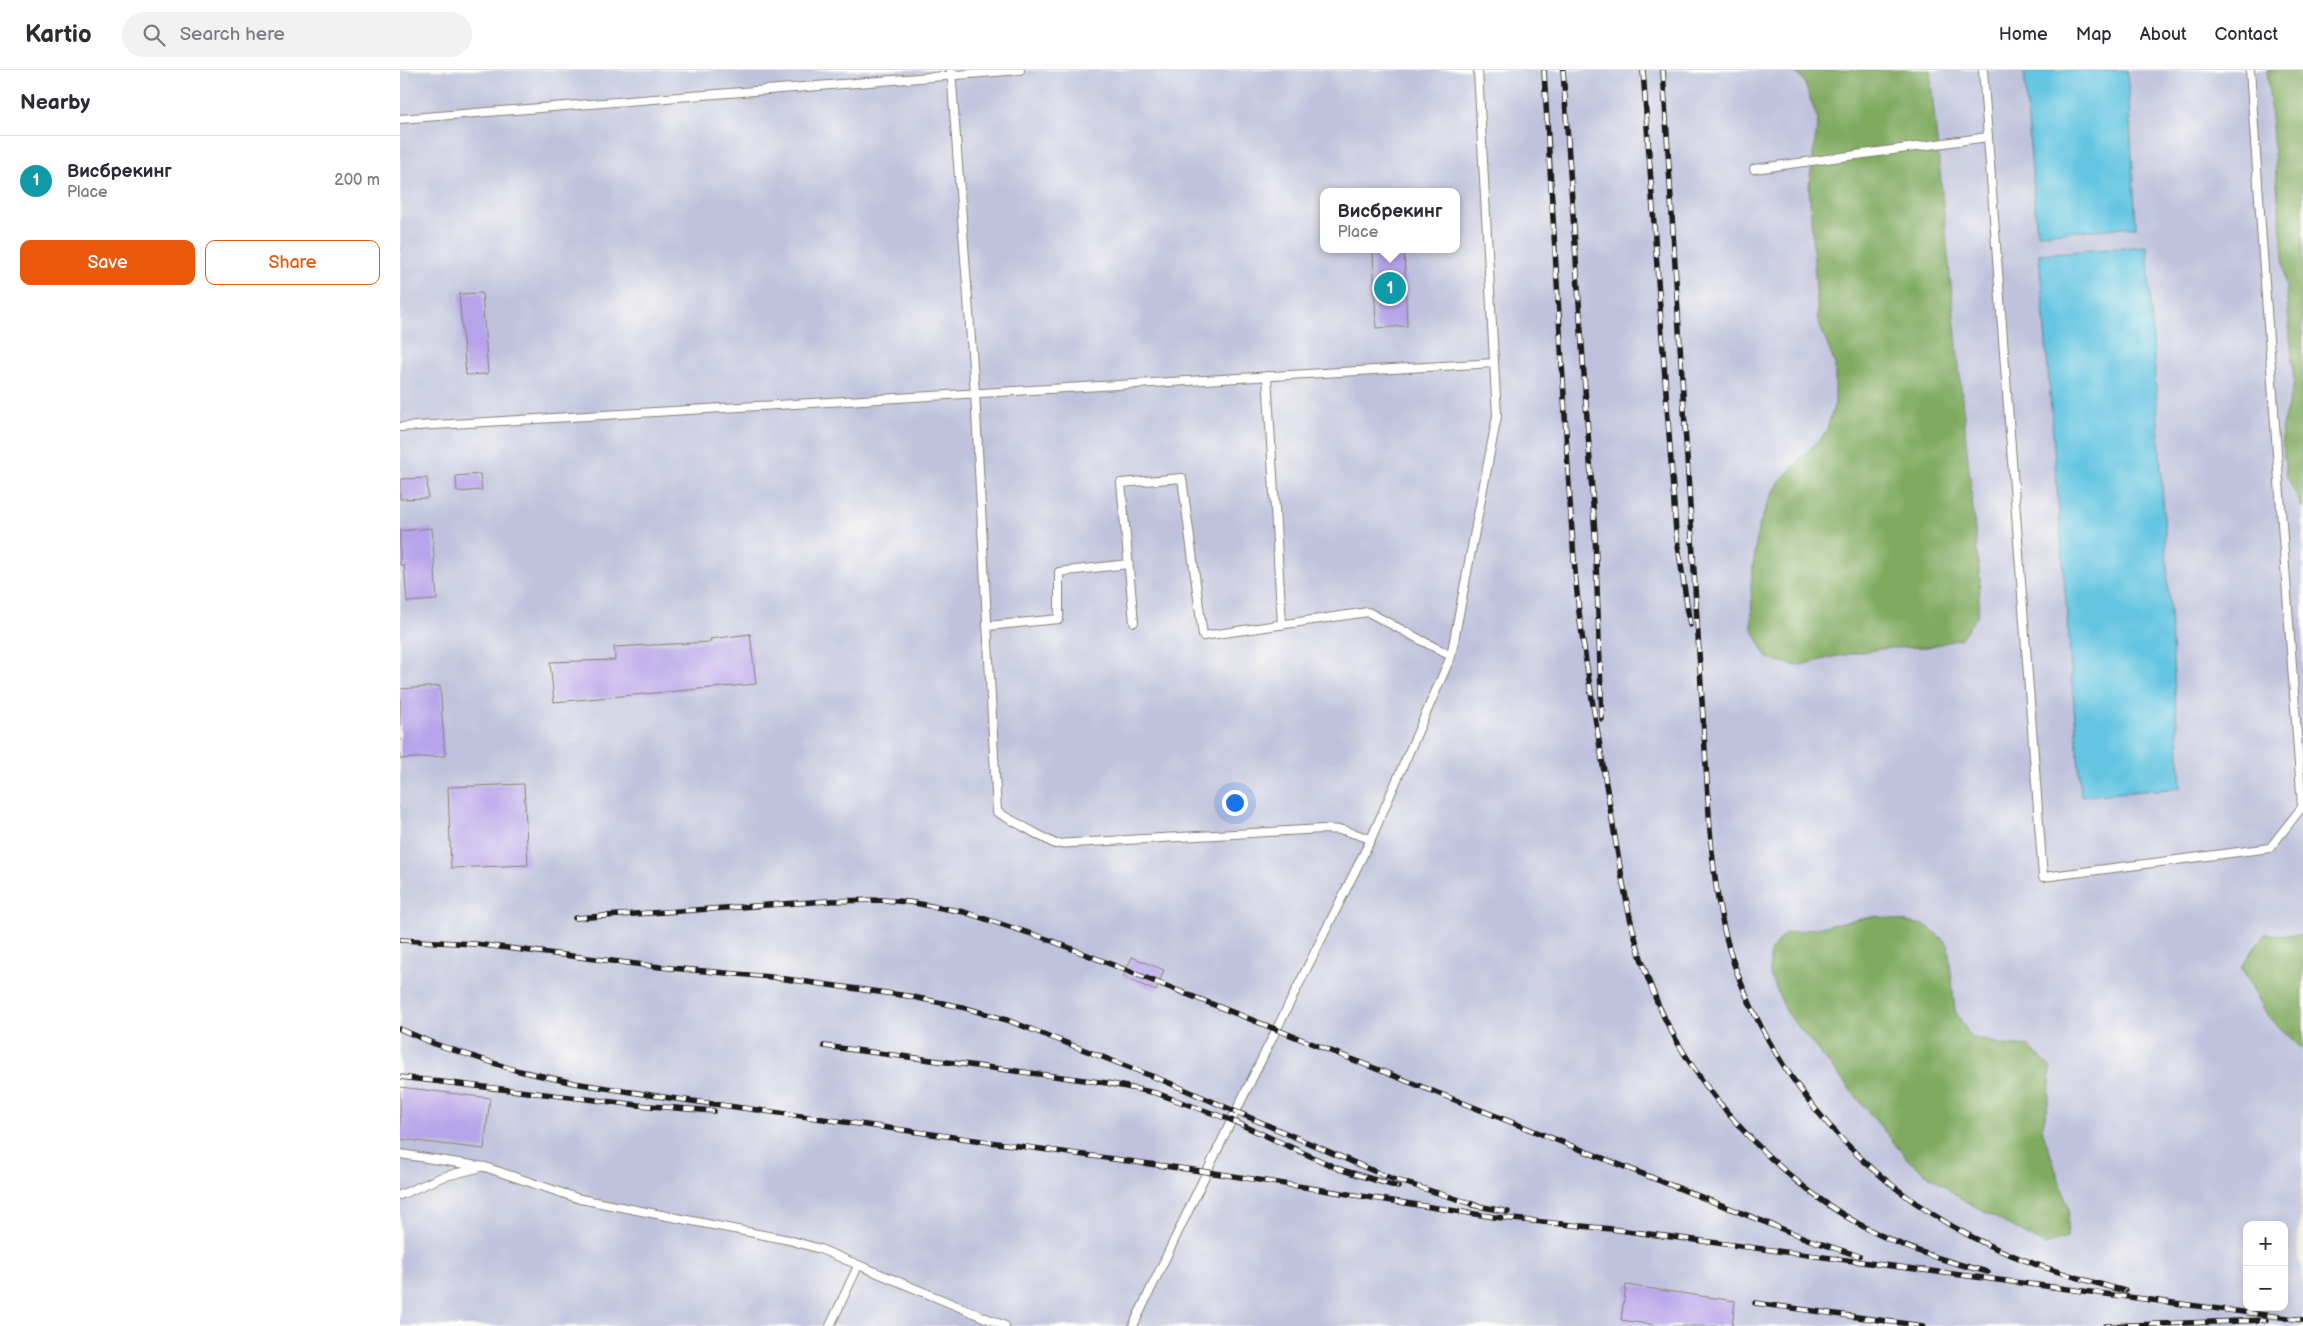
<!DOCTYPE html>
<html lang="en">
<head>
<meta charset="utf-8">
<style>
  :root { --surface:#fff; --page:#f2f2f3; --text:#2b2b33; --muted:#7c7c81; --line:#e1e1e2; --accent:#ea580c }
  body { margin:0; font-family:"Balsamiq Sans",sans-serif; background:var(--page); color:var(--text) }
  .controls { position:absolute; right:15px; bottom:15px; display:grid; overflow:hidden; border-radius:10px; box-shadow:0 2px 12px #0003 }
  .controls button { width:45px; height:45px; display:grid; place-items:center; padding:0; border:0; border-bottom:1px solid var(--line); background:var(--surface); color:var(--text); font:25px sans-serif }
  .you { position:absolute; left:834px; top:732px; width:18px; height:18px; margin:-12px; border:4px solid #fff; border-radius:50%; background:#1a73e8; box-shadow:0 0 0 8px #1a73e833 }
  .badge { display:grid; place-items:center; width:32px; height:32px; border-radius:50%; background:var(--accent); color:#fff; font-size:16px; font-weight:700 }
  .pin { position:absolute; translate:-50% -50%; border:2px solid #fff; box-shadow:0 1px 5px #0006 }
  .popup { position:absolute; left:920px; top:118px; width:140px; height:65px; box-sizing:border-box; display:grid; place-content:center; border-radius:10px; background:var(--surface); filter:drop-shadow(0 1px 4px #0005); font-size:16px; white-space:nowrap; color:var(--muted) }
  .popup b { font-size:19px; color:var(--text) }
  .popup::after { content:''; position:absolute; left:50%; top:100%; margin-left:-10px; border:10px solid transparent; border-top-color:var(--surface) }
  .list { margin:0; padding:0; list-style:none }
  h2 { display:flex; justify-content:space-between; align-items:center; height:65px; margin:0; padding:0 20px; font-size:21px }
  h2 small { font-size:16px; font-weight:400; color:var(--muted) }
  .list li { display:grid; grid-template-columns:32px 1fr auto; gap:15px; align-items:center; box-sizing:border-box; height:90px; padding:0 20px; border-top:1px solid var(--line) }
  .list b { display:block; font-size:19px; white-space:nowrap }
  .list p { margin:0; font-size:16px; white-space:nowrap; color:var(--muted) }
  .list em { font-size:16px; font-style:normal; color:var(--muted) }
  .actions { display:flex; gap:10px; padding:15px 20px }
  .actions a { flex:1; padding:11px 0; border:1px solid var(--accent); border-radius:10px; text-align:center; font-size:18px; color:var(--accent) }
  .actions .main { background:var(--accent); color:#fff }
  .icon { flex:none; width:28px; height:28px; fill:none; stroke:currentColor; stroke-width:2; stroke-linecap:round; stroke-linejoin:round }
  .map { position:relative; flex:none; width:1903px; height:1256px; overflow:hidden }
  header { display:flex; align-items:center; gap:30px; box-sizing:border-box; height:70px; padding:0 25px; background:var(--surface); border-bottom:1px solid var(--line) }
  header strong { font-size:24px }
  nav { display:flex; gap:28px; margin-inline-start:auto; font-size:18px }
  .search { width:350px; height:45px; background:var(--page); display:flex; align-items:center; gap:12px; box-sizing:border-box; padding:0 18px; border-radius:28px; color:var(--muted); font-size:19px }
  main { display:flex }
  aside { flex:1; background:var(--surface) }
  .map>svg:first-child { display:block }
</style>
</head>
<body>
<header>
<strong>Kartio</strong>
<div class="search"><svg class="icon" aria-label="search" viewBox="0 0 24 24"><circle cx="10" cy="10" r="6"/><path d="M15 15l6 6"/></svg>Search here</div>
<nav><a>Home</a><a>Map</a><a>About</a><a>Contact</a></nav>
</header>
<main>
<aside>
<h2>Nearby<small></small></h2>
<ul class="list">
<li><span class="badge" style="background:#0f9aa8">1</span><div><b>Висбрекинг</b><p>Place</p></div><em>200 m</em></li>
</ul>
<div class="actions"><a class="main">Save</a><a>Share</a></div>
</aside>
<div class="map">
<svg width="1903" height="1256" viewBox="0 0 1903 1256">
  <rect width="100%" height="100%" fill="#fdfcf7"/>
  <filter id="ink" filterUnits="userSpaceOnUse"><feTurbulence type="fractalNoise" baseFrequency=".02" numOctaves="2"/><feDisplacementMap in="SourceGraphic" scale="10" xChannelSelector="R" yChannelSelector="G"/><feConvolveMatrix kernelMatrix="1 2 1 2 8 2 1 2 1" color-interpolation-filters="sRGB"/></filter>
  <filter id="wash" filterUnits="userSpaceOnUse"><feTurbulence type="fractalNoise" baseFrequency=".0096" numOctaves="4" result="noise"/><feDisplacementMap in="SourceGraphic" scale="20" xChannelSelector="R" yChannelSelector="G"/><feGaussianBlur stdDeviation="1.12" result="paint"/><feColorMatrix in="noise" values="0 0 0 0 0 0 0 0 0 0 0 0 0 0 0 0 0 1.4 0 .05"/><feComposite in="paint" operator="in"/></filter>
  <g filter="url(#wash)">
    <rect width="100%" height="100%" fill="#f2e8ce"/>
    <path fill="#c0c2dd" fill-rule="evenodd" d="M0,0h1903v1103l-6,85 6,10v58h-1903zM924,122h132v57h-132zM1847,1155h37v82h-37z"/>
    <g fill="#80aa61" stroke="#4e633e">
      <polygon points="1392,0 1530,0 1580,511 1578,545 1560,569 1529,577 1487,578 1433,587 1397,596 1367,588 1352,558 1351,512 1358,458 1369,430 1380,411 1426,362 1435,333 1435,294 1418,251 1409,116 1418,50 1403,9"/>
      <polygon points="1867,0 1903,0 1903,439 1886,404 1881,359 1894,313"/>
      <polygon points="1477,846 1527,856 1548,874 1555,941 1571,967 1604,975 1630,977 1651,998 1649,1029 1642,1059 1669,1139 1667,1168 1645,1175 1565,1131 1509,1091 1387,943 1370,905 1370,882 1384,864"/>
      <polygon points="1865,864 1903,865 1903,980 1867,945 1841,897"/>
    </g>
    <g fill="#64c5e2" stroke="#40707f">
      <polygon points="1624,0 1727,0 1736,157 1637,164"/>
      <polygon points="1747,176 1781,718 1681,726 1639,184"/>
    </g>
    <g id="blocks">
      <g fill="#b8a4ea">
        <polygon points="1004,179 1007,256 976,258 973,180"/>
        <polygon points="82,223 88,304 66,305 59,224"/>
        <polygon points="80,404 82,420 57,422 56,406"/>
        <polygon points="27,408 28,428 0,429 0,409"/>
        <polygon points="32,458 37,530 7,532 4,495 0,495 0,461"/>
        <polygon points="350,564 356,614 154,632 150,592 215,590 214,577 311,572 310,569"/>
        <polygon points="40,616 45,686 0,689 0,619"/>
        <polygon points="124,714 128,795 51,798 48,717"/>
        <polygon points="732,887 764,900 756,921 723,907"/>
        <polygon points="0,1017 90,1028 84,1079 0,1069"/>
        <polygon points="1226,1215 1335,1231 1332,1256 1262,1256 1221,1250"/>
      </g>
    </g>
  </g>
  <g filter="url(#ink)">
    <use href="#blocks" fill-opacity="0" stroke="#878275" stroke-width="1"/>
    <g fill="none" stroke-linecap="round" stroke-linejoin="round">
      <defs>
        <g id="service">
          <polyline points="551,0 575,323 597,742 655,774 923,759 943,760 971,769"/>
          <polyline points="1583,0 1643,807 1870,778 1902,737 1850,0"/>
          <polyline points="0,49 620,0"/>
          <polyline points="1354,99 1588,67"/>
          <polyline points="867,306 882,555"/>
          <polyline points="0,357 1094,293"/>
          <polyline points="734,552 721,413 782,408 803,566 968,542 1051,586"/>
          <polyline points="587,556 659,549 659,502 728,494"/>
          <polyline points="0,1084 85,1097 180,1129 389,1170 420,1179 605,1256"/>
          <polyline points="0,1125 42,1107 78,1098"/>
          <polyline points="430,1256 458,1196"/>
          <polyline points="733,1256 836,1041 971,769 1051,586 1097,346 1078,0"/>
        </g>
      </defs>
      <use href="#service" stroke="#878275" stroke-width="10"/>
      <use href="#service" stroke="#fff" stroke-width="8"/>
      <defs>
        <g id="rail">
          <path d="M1144,0c6,109 13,218 20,326 4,72 7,144 15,216 7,57 18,114 27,172 15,84 22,163 62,241 42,81 121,163 202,205 38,20 78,32 118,42"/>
          <polyline points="1163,0 1195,464 1202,649"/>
          <polyline points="1243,0 1276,462 1290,555"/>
          <path d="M1263,0l47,760c4,45 9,91 24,134 41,117 128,216 238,273 48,25 101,40 153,54"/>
          <polyline points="175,848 428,831 482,830 509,832 564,842 647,869 1410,1170 1459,1186"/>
          <polyline points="0,870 75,874 260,897 371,907 508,926 562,937 607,950 767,1012 990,1108 1079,1136"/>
          <polyline points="0,959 35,974 115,1000 174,1013 270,1028 808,1102 1094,1147 1211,1159 1903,1250"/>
          <polyline points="424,976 707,1013 756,1023 831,1050 939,1099 998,1117"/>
          <polyline points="0,1007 238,1035 314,1041"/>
          <polyline points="1073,1135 1108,1142"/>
          <polyline points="1355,1233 1523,1256"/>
          <polyline points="1706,1256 1866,1250"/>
        </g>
      </defs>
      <use href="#rail" stroke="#1c1c1c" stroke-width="5.5"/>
      <use href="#rail" stroke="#fdfcf7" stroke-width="4" stroke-dasharray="11" stroke-linecap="butt"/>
    </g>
  </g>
</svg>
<div class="controls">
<button>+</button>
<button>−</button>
</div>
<div class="you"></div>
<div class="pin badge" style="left:990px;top:218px;background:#0f9aa8">1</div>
<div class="popup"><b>Висбрекинг</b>Place</div>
</div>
</main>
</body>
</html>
